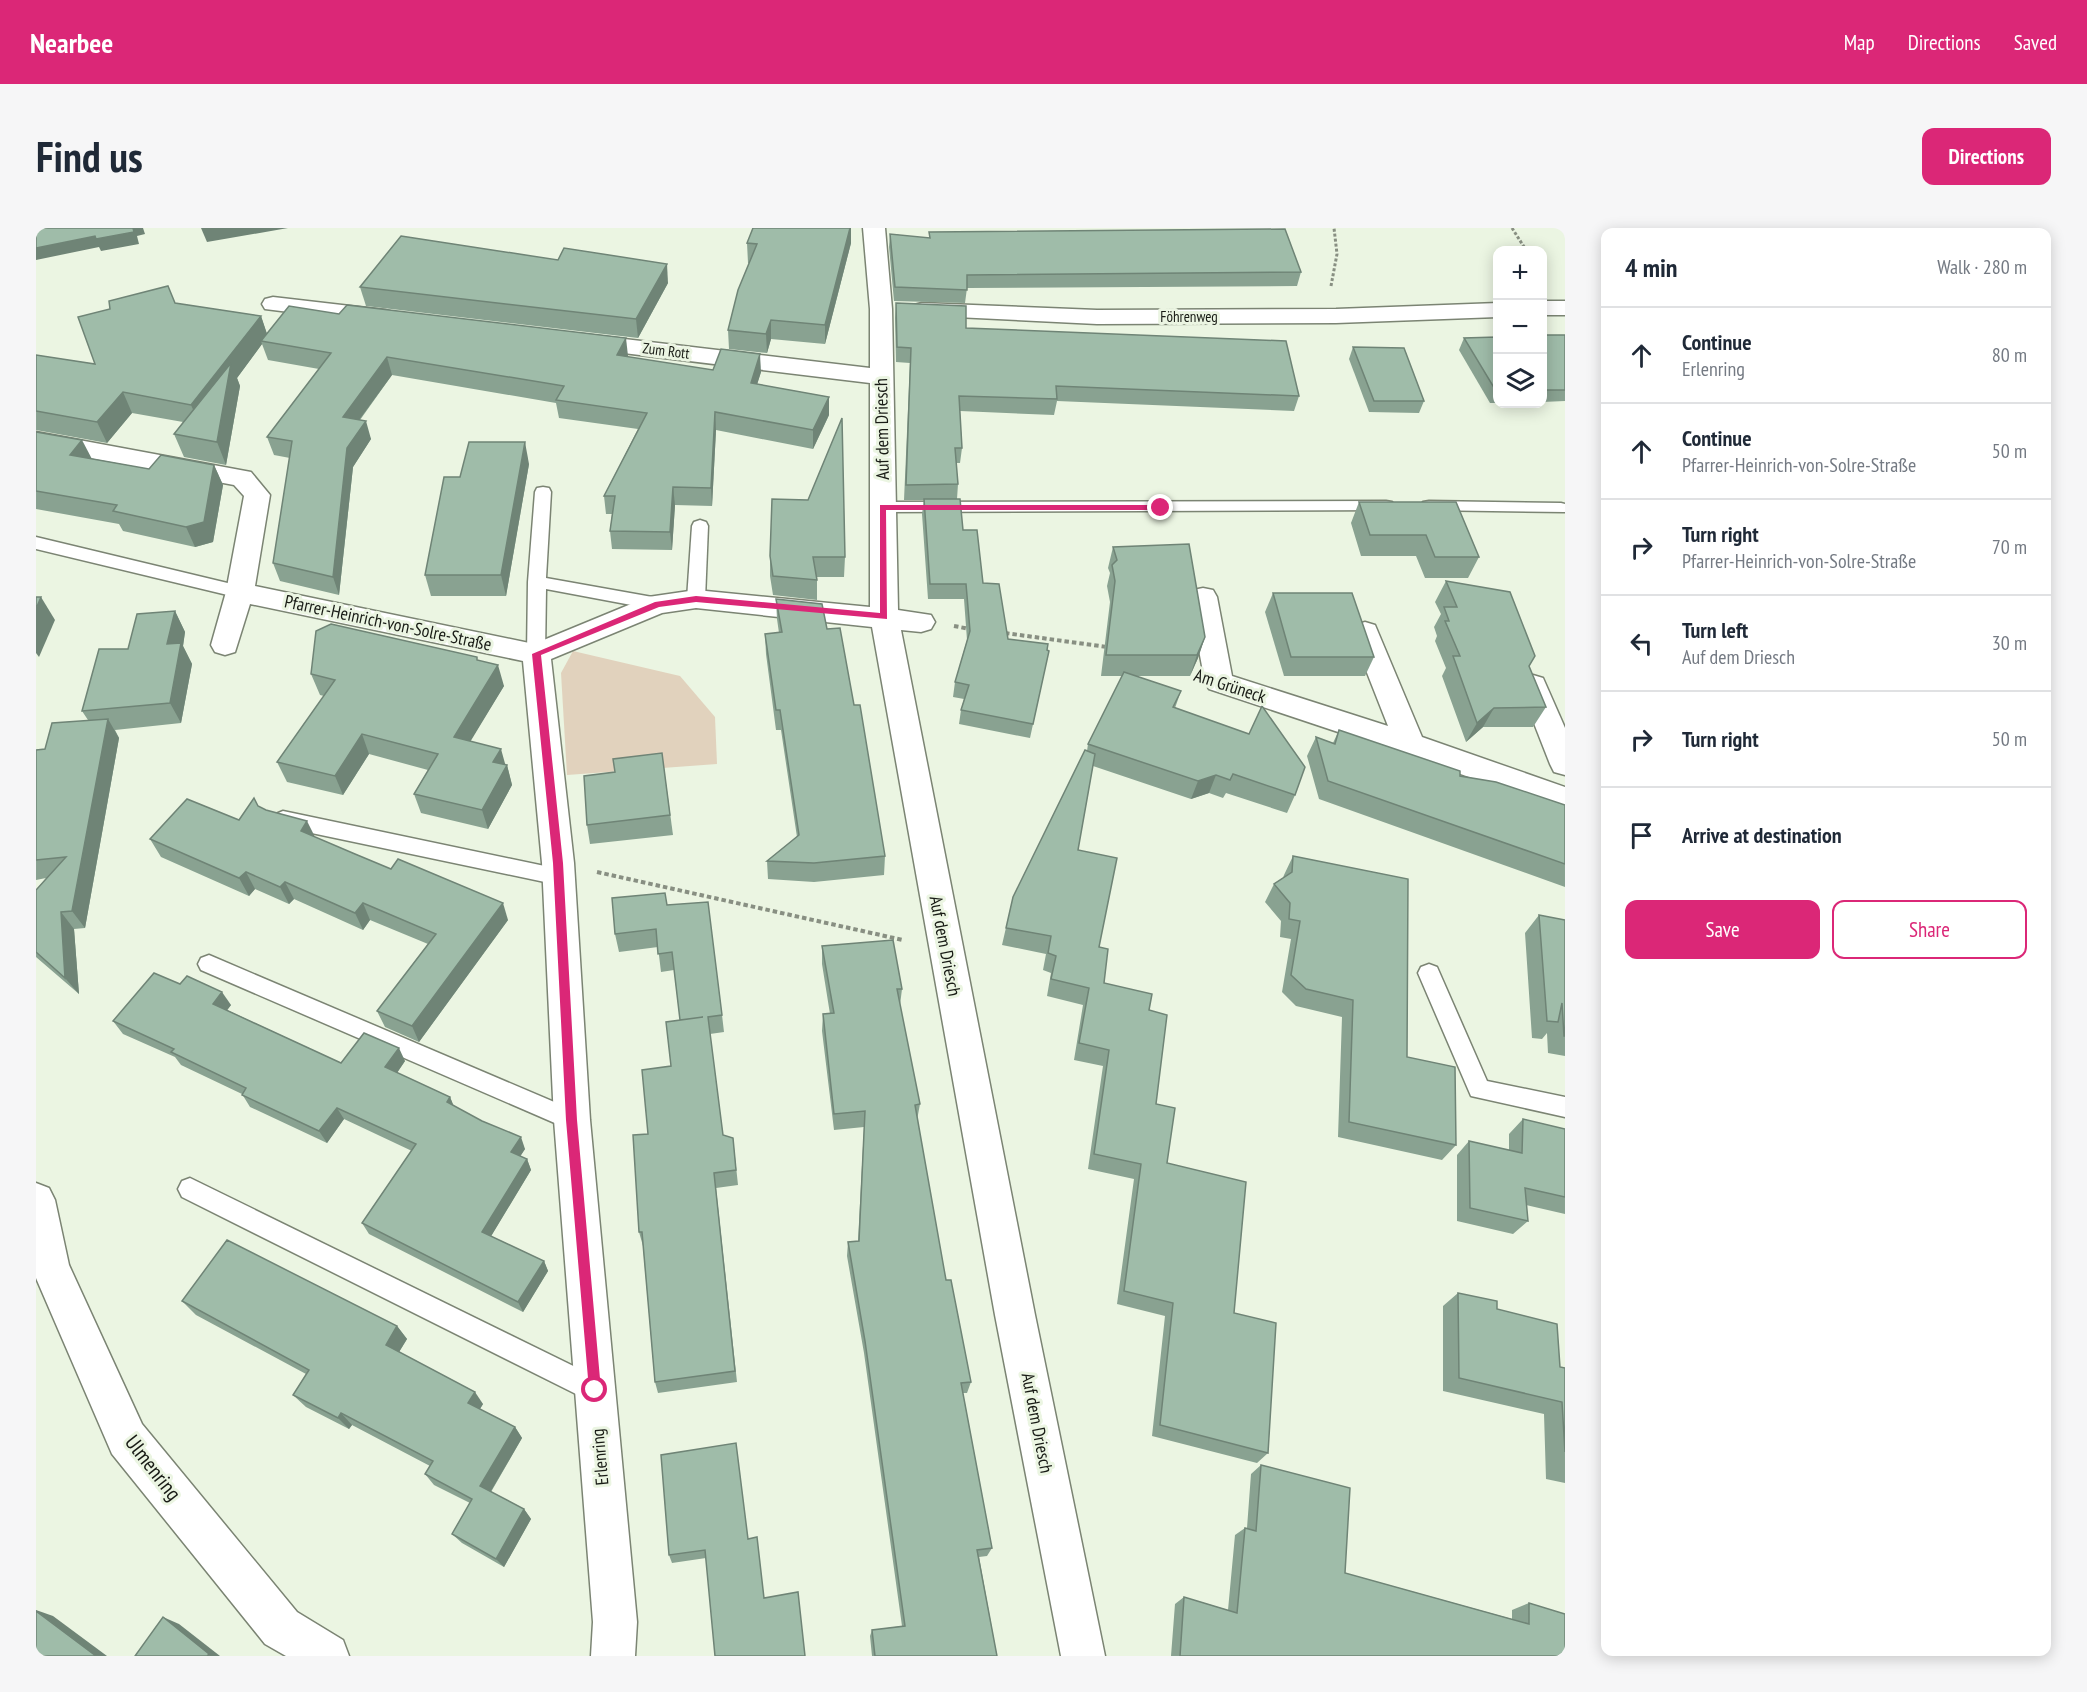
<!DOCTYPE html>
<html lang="en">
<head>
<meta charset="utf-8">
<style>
  :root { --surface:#fff; --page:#f6f6f7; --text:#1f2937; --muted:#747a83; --line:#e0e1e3; --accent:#db2777 }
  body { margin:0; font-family:"PT Sans Narrow",sans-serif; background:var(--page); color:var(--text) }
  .controls { position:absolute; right:18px; top:18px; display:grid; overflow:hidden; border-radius:12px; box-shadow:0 3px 15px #0003 }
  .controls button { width:54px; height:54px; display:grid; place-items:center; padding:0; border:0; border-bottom:2px solid var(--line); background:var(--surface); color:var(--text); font:30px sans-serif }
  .stop { position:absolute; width:18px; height:18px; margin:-14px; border:4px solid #db2777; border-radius:50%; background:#fff }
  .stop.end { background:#db2777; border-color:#fff; box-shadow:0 2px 6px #0008 }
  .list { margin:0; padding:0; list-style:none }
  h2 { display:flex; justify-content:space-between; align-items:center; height:78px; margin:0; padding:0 24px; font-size:26px }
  h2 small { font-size:20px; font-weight:400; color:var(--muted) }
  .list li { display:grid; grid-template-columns:39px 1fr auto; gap:18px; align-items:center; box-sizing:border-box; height:96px; padding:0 24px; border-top:2px solid var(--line) }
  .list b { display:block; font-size:22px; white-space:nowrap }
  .list p { margin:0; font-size:20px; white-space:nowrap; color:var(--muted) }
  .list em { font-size:20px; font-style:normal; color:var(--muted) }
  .actions { display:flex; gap:12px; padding:18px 24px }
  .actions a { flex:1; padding:14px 0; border:2px solid var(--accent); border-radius:12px; text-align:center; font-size:21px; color:var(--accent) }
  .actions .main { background:var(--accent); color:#fff }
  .icon { flex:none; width:33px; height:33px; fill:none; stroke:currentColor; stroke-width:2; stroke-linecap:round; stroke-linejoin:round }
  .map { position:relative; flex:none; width:1529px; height:1428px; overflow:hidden; border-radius:12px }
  header { display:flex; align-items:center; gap:36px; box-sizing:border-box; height:84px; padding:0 30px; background:var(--accent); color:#fff }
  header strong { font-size:28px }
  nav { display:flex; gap:33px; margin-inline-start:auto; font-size:21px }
  .intro { display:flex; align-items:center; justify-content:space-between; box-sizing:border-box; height:144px; padding:0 36px }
  h1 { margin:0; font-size:42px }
  .button { padding:15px 27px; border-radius:12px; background:var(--accent); color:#fff; font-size:21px; font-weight:700 }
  main { display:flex; gap:36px; padding:0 36px }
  aside { flex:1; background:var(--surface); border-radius:12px; box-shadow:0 3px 15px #0003 }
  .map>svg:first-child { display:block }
</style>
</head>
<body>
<header>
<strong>Nearbee</strong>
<nav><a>Map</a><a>Directions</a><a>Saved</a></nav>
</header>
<div class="intro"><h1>Find us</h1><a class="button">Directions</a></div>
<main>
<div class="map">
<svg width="1529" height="1428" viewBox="0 0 1529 1428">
  <rect width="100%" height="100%" fill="#ebf5e2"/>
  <polygon fill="#e1d2bd" points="537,423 644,448 679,489 681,536 531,547 525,445"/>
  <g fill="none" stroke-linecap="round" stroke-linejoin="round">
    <defs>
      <g id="lane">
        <polygon points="507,259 513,260 515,264 510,350 622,370 628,372 631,376 628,380 622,382 510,361 509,426 506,431 500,432 494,431 491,426 492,354 499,264 501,260"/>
        <polygon points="1350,273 1356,274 1358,278 1356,282 847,284 841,283 839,279 841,275 847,274"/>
        <polygon points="1393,273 1525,275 1529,276 1529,284 1387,282 1385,278 1387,274"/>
        <polygon points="664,292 670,294 672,298 669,371 666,375 654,375 651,371 656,298 658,294"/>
        <polygon points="0,309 204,358 210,360 213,364 210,368 204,370 0,321"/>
        <polygon points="247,583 523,641 530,643 533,649 530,655 523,657 247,599 240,596 237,591 240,586"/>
        <polygon points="173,727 544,885 547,892 544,899 536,902 528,899 165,742 162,736 165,730"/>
        <polygon points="1393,736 1401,739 1451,853 1529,869 1529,889 1435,868 1382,745 1385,739"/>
        <polygon points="154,950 568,1153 572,1162 568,1171 559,1175 550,1171 146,969 142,961 146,953"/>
      </g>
      <g id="street">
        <polygon points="827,0 849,0 856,81 862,382 895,387 899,394 895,401 885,404 865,402 999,1087 1069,1428 1025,1428 959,1087 836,399 660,380 626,385 515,431 538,635 554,892 601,1394 599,1428 555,1428 557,1394 518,892 506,635 487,433 214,376 199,424 189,427 179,424 175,417 190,364 208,268 198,257 0,220 0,204 215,244 234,267 219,358 498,416 612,369 660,362 834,379 834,155 546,120 538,118 534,113 538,108 546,106 834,140 834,81"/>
        <polygon points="237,69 349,82 357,84 360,89 357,94 349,96 229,81 226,76 229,71"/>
        <rect x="1506" y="73" width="23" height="14"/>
        <polygon points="886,75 1061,82 1300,81 1462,75 1462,89 1300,95 1061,96 878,87 875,82 878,77"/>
        <polygon points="1167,360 1177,362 1181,369 1196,448 1352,498 1315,404 1319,397 1329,394 1339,397 1386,509 1529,559 1529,583 1371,527 1173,461 1169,454 1153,369 1157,362"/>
        <polygon points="1497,447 1507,450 1529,500 1529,547 1518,544 1514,536 1483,457 1487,450"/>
        <polygon points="0,955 13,960 19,972 33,1037 106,1196 261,1384 307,1412 313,1428 250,1428 229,1416 76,1226 0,1050"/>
      </g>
    </defs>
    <use href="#lane" stroke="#7b8473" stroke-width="3"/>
    <use href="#street" stroke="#7b8473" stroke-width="3"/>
    <g stroke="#888f82" stroke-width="3" stroke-dasharray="3 2" stroke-linecap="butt">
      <polyline points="1476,0 1490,22"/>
      <polyline points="1295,58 1301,26 1298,0"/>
    </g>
    <g stroke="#888f82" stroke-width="4" stroke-dasharray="4.5 3" stroke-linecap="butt">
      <polyline points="918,398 934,401"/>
      <polyline points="969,405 1071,419"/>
      <polyline points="561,644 867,712"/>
    </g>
    <use href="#lane" fill="#fff" fill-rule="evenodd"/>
    <use href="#street" fill="#fff" fill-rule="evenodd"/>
  </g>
  <g fill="#89a291">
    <polygon points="815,0 815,15 789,116 735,111 731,125 693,121 692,102 714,35 712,35 711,15"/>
    <polygon points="893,4 1265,44 1261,58 931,60 929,75 858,73 853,19 854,6 893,10"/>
    <polygon points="522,32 632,55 602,110 330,78 324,59"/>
    <polygon points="139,75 225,88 231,106 303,86 592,128 592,129 677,142 725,144 721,156 793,169 793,187 777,221 680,202 676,278 639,277 636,322 576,321 574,303 576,286 570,286 568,268 602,201 523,190 520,175 356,147 324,192 335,211 317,239 303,367 244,353 237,335 254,230 238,227 231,209 283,141 232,132 226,116 201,150 204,158 190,237 148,229 138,206 147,194 96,185 71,215 0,202 0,127 59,136"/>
    <polygon points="860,75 930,100 1263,168 1258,183 1021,173 1018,187 924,183 926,220 924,235 920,235 922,256 921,271 927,302 947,355 972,411 1013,423 994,510 923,496 925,482 928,471 917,469 919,454 931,412 928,371 892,371 886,286 888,272 868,272 874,135 860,134 859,90"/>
    <polygon points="1506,107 1529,107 1529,173 1506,174"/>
    <polygon points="1461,109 1461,175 1454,175 1423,122 1428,110"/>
    <polygon points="1317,119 1388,173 1383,185 1333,184 1313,131"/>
    <polygon points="0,204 56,231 113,241 178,237 187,257 177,314 159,319 87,303 83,296 0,281"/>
    <polygon points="493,236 470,368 395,368 389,347 424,249"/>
    <polygon points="1323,274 1443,329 1432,350 1389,350 1380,328 1325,328 1315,295"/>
    <polygon points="1077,319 1169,409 1162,430 1154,448 1100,448 1145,463 1139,480 1259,567 1251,585 1190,565 1187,570 1173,565 1155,571 1057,538 1042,622 1063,719 1068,755 1113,782 1120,876 1131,935 1198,1085 1232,1225 1221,1235 1116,1208 1129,1088 1081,1076 1098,951 1052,941 1067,838 1038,832 1047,777 1011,768 1015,745 1007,742 1010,726 966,717 977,669 1051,523 1052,516 1086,448 1065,448 1074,374 1071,358 1074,345 1072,340"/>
    <polygon points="734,328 809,329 808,349 781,349 781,372 737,367 734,348"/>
    <polygon points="1410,353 1493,438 1510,479 1497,499 1447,499 1430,514 1406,448 1410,440 1399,413 1401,408 1398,399 1405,386 1399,374"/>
    <polygon points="1237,365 1338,429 1329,448 1248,448 1229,384"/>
    <polygon points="740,371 791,401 818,477 849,628 848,647 778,654 732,651 731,633 761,609 745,502 740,502 730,426 729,406 743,405 741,391"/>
    <polygon points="139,383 149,404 147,418 156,436 145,495 79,502 83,510 49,700 38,701 43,766 0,729 0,662 10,650 0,652 0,522 9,521 52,492 46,483 92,421"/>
    <polygon points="442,432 468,458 434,513 471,537 476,557 452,601 385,585 378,566 392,542 333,526 307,567 251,554 241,534 288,468 284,467 275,446"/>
    <polygon points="1303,502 1424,548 1529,594 1529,659 1283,571 1271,528 1280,509 1297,515"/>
    <polygon points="626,525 637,607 554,616 551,597"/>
    <polygon points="222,579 279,609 472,692 383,814 349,799 341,783 392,716 334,692 327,702 258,671 253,676 219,661 213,668 125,629 114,611 203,592"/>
    <polygon points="1257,628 1420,917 1406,932 1302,909 1306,789 1260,778 1246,764 1255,711 1244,709 1245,693 1229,674 1238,656 1247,650 1248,647"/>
    <polygon points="631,677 686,787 688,804 674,806 687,907 697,910 702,957 680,960 701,1154 622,1165 619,1154 607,1018 603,1004 612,906 635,838 644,792 638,742 625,744 622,719 583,724 579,706"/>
    <polygon points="1503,687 1529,692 1529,828 1512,825 1511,805 1506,811 1496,810 1489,705"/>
    <polygon points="786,718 866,761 864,777 884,876 881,892 910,1052 935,1154 931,1165 927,1165 956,1320 951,1328 943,1329 961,1428 836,1428 834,1408 836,1402 866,1398 828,1125 811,1028 812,1014 822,1013 828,899 798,902 786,803 787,786 794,786 786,736"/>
    <polygon points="144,756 195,777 191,782 305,835 369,833 361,845 414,869 417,877 489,921 484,928 491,931 495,942 455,1008 508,1033 512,1043 487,1084 333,1006 326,995 376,923 308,891 291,915 214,879 206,866 145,837 139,829 87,806 77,793"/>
    <polygon points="1487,891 1529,901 1529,986 1490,977 1492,993 1477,1006 1421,993 1421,927 1433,913 1473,922 1473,906"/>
    <polygon points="1422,1065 1461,1081 1524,1139 1529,1140 1529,1255 1510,1251 1508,1186 1407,1163 1407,1078"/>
    <polygon points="146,1073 361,1098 371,1111 363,1124 447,1176 444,1181 479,1199 486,1210 455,1264 488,1281 495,1291 468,1339 426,1315 416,1306 434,1275 398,1257 389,1246 394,1238 316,1197 313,1201 270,1179 257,1167 270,1146 160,1087"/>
    <polygon points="1225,1237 1309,1345 1476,1391 1476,1382 1493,1375 1529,1428 1135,1428 1139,1376 1148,1369 1192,1382 1199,1307 1209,1300 1211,1300 1215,1246"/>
    <polygon points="712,1311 728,1370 769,1428 670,1330 636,1335 633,1327"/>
  </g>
  <g fill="#6f8476">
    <polygon points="97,0 107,0 109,6 101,8 103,16 65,23 63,19 0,32 0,20"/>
    <polygon points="165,0 252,0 171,14"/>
    <polygon points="814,0 815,0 815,15 789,116 789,97"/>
    <polygon points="631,36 632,55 602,110 600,91"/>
    <polygon points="225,88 232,109 225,113 226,116 201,150 204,158 190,237 181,214 164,197 155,177"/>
    <polygon points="735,92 735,111 731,125 730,106"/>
    <polygon points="590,110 592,128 583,146 581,127"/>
    <polygon points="724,126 725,144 716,173 715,155"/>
    <polygon points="351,129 356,147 312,207 307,189"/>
    <polygon points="87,164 96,185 71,215 61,194"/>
    <polygon points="793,169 793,187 777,221 777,202"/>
    <polygon points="679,184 680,202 676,278 675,260"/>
    <polygon points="330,193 335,211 317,239 303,367 297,349 311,220"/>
    <polygon points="46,212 57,233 34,227"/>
    <polygon points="489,214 493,236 470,368 465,347"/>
    <polygon points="178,237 187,257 177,314 159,319 150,299"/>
    <polygon points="637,259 639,277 636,322 634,304"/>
    <polygon points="5,369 19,392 3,429 0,425 0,381"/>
    <polygon points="139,383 149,404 147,418 156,436 145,495 134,475 131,416"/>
    <polygon points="1169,409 1162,430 1154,448 1161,427"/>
    <polygon points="462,437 468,458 425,529 418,509"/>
    <polygon points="1458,480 1447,499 1430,514 1441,495"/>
    <polygon points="72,491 83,510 49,700 36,683"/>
    <polygon points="326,506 333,526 307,567 299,548"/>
    <polygon points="465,521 470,539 471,537 476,557 452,601 446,582 457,534"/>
    <polygon points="1180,547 1173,565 1155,571 1162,553"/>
    <polygon points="271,593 280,611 265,603"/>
    <polygon points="210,644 219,661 213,668 203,650"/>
    <polygon points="249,654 258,671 253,676 244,659"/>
    <polygon points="327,675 334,692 327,702 319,685"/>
    <polygon points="467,675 472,692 383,814 376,798"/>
    <polygon points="25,684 38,701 43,766 29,750"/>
    <polygon points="186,764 195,777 186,789 177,776"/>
    <polygon points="363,820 369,833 356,852 349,839"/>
    <polygon points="414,869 419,881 411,874"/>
    <polygon points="301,880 308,891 291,915 283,903"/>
    <polygon points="485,909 489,921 480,935 475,924"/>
    <polygon points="491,931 495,942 451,1015 446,1004"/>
    <polygon points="508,1033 512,1043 487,1084 482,1074"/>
    <polygon points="361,1098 371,1111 360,1129 350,1117"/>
    <polygon points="439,1164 447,1176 440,1187 432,1175"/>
    <polygon points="305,1185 316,1197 313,1201 302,1190"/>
    <polygon points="479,1199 486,1210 452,1268 444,1258"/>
    <polygon points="488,1281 495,1291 468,1339 460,1331"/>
    <polygon points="0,1382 17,1388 71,1428 60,1428 0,1383"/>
    <polygon points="127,1389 143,1396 184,1428 171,1428"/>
  </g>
  <g fill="#9fbca9" stroke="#6f8476" stroke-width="1.5">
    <polygon points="0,0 97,0 98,4 60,11 59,8 0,20"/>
    <polygon points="717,0 814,0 789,97 735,92 730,106 692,102 702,62 721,16 711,15"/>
    <polygon points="1249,1 1265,44 931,47 931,62 859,59 854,6 894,10 893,4"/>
    <polygon points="365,8 522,32 528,20 631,36 600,91 324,59"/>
    <polygon points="132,58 139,75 225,88 155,177 87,164 61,194 0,183 0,127 59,136 42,89 74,81 73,73"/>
    <polygon points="860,75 930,78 930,100 1250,113 1263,168 1020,158 1021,171 923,168 926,220 919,220 922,256 870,257 875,120 861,119"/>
    <polygon points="311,77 590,110 581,127 677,142 685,121 724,126 715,155 793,169 777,202 679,184 675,260 637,259 634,304 574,303 579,268 568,268 611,185 520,172 528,158 351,129 307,189 330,193 311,220 297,349 237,335 256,213 231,209 295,125 225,113 253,78 303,86"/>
    <rect x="1506" y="107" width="23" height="55"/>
    <polygon points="1461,109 1461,163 1460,163 1428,110"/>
    <polygon points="1317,119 1368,120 1388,173 1338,173"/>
    <polygon points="195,135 181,214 138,206"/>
    <polygon points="806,190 809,329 777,329 781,352 737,348 734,328 736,271 772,272"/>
    <polygon points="0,204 46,212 34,227 113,241 125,227 178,237 168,294 150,299 77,283 81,277 0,263"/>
    <polygon points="433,214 489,214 465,347 389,347 408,249 424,249"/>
    <polygon points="888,271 924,271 927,302 941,302 947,355 963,356 972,411 1012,416 1011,422 1013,423 997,496 925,482 933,457 919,454 934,403 930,356 894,356"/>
    <polygon points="1323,274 1420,274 1443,329 1399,329 1390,307 1334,307"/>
    <polygon points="1153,316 1169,409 1161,427 1070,427 1079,353 1076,337 1081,332 1077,319"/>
    <polygon points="1410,353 1474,364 1499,428 1493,438 1510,479 1458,480 1441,495 1417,428 1424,428 1409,393 1413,393 1408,379 1421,379"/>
    <polygon points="1237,365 1316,365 1338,429 1255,429"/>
    <polygon points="0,369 5,369 0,381"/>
    <polygon points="740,371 786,376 791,401 804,400 818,477 824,477 849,628 778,635 731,633 763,607 744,482 740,482 729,406 746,404"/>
    <polygon points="139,383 131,416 145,415 134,475 46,483 63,421 92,421 101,386"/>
    <polygon points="295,396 441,429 441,432 462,437 418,509 465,521 457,534 471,537 446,582 378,566 402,526 326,506 299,548 241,534 299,452 275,446 280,403"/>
    <polygon points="1088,444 1145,463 1137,479 1213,506 1226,478 1269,539 1259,567 1197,546 1194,552 1180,547 1162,553 1052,516"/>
    <polygon points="72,491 36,683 25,684 29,750 0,724 0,662 30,629 0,632 0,522 9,521 16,495"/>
    <polygon points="1303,502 1424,543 1424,548 1460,554 1529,577 1529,636 1292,553 1280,509 1299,516"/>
    <polygon points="1049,522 1059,526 1042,622 1081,630 1063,719 1072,721 1068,755 1116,766 1113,782 1131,787 1120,876 1139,880 1131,935 1210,954 1198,1085 1240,1095 1232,1225 1124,1197 1137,1075 1088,1063 1105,936 1058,926 1073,822 1043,815 1053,760 1015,751 1020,728 1012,725 1015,708 970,700 977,669"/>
    <polygon points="626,525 634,587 551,597 548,548 579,544 577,531"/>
    <polygon points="218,570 222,578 230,582 271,593 265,603 319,626 355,641 362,631 467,675 376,798 341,783 400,706 327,675 319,685 249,654 244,659 210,644 203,650 114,611 151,571 203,592"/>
    <polygon points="1257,628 1372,651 1371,829 1419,839 1420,917 1313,894 1317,772 1270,761 1255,747 1264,693 1253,691 1254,675 1238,656 1256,644"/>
    <polygon points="629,665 631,677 672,674 686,787 672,789 687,907 697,910 700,942 678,945 699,1143 619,1154 606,1004 603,1004 597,907 612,906 606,842 635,838 630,794 667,789 644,792 636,724 622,726 620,701 579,706 576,670"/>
    <polygon points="1503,687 1529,692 1529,808 1528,808 1526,775 1522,794 1511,793"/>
    <polygon points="857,712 866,761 861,761 884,876 879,877 910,1052 915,1052 935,1154 925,1155 956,1320 941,1322 961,1428 839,1428 836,1402 869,1398 829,1113 812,1014 823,1013 829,883 798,886 787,786 798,785 786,718"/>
    <polygon points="118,745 144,756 151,748 186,764 177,776 305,835 328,805 363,820 349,839 414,869 411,874 446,893 485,909 475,924 491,931 446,1004 508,1033 482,1074 326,995 380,916 301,880 283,903 206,867 210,860 135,824 138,821 77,793"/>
    <polygon points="1487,891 1529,901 1529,969 1489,960 1492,993 1434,980 1433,913 1486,925"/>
    <polygon points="191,1012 361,1098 350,1117 439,1164 432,1175 479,1199 444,1258 488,1281 460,1331 416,1306 436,1271 389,1246 397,1233 305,1185 302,1190 257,1167 273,1142 146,1073"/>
    <polygon points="1422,1065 1461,1073 1461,1081 1521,1096 1524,1139 1529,1140 1529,1224 1526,1174 1423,1150"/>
    <polygon points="700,1215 712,1311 721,1309 728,1370 762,1364 769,1428 679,1428 669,1322 633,1327 625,1227"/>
    <polygon points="1225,1237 1314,1260 1309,1345 1493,1396 1493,1375 1529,1386 1529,1428 1144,1428 1148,1369 1201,1385 1209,1300 1220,1303"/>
    <polygon points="0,1383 60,1428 0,1428"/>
    <polygon points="127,1389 173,1426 171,1428 99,1428"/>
  </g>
  <polygon fill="#db2777" points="844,277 1125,277 1129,280 1125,282 850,282 851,391 660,374 623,379 505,427 527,635 541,892 565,1162 559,1168 553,1162 530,892 517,635 496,426 619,374 660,368 844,385"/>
  <g text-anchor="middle" stroke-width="6" stroke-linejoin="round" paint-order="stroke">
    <g font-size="15" fill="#181b15" stroke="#ebf5e2">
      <text x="1153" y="94">Föhrenweg</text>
      <text transform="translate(630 123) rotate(7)" y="5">Zum Rott</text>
    </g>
    <g font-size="18" fill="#181b15" stroke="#ebf5e2">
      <text transform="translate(846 201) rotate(-91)" y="6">Auf dem Driesch</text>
      <text transform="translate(352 395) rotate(12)" y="6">Pfarrer-Heinrich-von-Solre-Straße</text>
      <text transform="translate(1194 458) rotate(18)" y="6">Am Grüneck</text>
      <text transform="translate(909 718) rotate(79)" y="6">Auf dem Driesch</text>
      <text transform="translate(1001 1195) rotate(79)" y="6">Auf dem Driesch</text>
      <text transform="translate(564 1229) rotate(-95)" y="6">Erlenring</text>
    </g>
    <g font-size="21" fill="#181b15" stroke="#ebf5e2">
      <text transform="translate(117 1240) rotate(52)" y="7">Ulmenring</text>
    </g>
  </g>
</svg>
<div class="controls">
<button>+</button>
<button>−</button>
<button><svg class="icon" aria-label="layers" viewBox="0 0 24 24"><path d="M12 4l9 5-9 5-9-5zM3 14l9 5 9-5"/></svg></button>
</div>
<div class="stop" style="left:559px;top:1162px"></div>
<div class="stop end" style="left:1125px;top:280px"></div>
</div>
<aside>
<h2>4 min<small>Walk · 280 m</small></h2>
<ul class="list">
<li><svg class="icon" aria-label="ahead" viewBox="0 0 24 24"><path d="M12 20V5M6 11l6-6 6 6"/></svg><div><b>Continue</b><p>Erlenring</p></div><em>80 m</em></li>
<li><svg class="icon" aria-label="ahead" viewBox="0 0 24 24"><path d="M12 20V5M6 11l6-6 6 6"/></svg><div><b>Continue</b><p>Pfarrer-Heinrich-von-Solre-Straße</p></div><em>50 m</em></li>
<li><svg class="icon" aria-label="right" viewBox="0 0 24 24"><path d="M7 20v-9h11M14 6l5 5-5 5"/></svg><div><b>Turn right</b><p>Pfarrer-Heinrich-von-Solre-Straße</p></div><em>70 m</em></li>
<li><svg class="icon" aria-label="left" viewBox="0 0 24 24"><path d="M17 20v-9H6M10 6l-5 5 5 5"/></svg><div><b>Turn left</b><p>Auf dem Driesch</p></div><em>30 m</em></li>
<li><svg class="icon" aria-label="right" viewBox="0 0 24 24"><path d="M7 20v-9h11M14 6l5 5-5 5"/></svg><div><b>Turn right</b></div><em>50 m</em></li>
<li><svg class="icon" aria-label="arrive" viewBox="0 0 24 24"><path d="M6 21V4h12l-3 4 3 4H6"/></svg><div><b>Arrive at destination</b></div></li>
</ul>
<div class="actions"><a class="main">Save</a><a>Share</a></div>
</aside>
</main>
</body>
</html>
